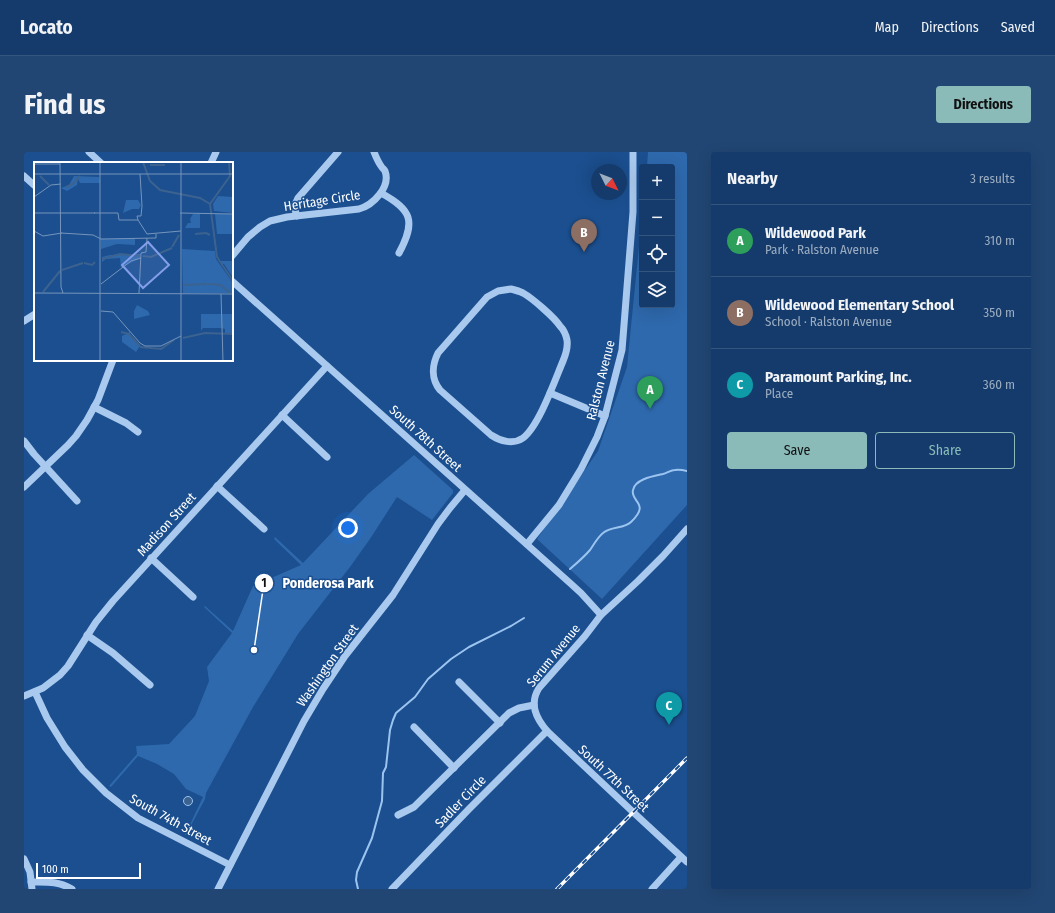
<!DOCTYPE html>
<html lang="en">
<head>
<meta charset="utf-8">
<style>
  :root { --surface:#143b6b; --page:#214673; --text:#f1f3f6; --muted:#9dadc1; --line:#33557e; --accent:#8bbbb9 }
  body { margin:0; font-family:"Fira Sans Condensed",sans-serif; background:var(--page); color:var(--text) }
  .controls { position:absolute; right:12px; top:12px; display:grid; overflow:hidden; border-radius:4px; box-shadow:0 4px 16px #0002 }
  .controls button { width:36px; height:36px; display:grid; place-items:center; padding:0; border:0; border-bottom:1px solid var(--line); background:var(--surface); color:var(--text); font:20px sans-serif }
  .compass { position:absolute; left:567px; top:12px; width:36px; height:36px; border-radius:50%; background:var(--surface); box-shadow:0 4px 16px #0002; rotate:132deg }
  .scale { position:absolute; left:12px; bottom:10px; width:105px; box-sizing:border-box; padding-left:4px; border:2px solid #fff; border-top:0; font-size:11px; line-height:14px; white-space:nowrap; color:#fff; -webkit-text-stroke:3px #1b4f8f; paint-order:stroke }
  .you { position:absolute; left:324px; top:376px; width:14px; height:14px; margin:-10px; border:3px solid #fff; border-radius:50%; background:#1a73e8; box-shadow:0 0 0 6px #1a73e833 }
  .badge { display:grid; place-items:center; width:26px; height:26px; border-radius:50%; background:var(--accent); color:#fff; font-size:13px; font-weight:700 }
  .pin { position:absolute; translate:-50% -33px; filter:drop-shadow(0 1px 2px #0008) }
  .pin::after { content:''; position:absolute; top:21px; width:14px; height:12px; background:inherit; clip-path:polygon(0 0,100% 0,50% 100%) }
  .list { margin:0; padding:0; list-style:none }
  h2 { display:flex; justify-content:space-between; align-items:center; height:52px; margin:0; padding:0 16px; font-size:17px }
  h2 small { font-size:13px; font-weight:400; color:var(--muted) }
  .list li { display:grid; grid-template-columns:26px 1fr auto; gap:12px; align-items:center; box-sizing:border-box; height:72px; padding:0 16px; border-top:1px solid var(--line) }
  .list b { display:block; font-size:15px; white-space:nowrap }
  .list p { margin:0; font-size:13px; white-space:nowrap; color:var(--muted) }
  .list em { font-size:13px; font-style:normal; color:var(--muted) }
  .actions { display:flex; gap:8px; padding:12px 16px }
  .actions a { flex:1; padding:9px 0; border:1px solid var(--accent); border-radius:4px; text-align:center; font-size:14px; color:var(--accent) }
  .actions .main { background:var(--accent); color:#111 }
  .icon { flex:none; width:22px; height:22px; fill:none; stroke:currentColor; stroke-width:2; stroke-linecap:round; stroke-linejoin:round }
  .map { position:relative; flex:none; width:663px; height:737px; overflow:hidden; border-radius:4px }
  header { display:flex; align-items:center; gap:24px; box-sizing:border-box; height:56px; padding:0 20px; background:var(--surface); border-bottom:1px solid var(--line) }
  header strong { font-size:19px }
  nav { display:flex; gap:22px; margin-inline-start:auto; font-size:14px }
  .intro { display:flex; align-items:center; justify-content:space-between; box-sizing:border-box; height:96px; padding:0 24px }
  h1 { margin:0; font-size:28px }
  .button { padding:10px 18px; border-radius:4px; background:var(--accent); color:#111; font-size:14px; font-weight:700 }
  main { display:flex; gap:24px; padding:0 24px }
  aside { flex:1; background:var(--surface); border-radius:4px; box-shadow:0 4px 16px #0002 }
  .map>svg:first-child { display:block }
</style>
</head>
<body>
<header>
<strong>Locato</strong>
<nav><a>Map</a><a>Directions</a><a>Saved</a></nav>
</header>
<div class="intro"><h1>Find us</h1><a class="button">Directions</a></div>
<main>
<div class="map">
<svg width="663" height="737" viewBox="0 0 663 737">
  <rect width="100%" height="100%" fill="#1b4f8f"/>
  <g fill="#2e69ad">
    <polygon points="624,0 663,0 663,353 578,447 513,387 574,299 603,215 618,64 618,153 648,153 648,15 623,15"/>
    <polygon points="390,303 429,338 429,341 408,368 373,345 346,387 326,415 274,482 229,555 182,641 181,647 162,683 161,683 179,645 162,637 150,622 133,612 114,604 87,635 85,634 113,602 112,594 145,592 171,564 185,529 183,515 208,481 180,455 181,454 209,479 229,434 277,413 250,387 251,385 279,411 344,342"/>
  </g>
  <circle fill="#3c6290" stroke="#9cc4f0" cx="164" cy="649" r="4.5"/>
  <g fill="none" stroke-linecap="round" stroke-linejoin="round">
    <g stroke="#9cc4f0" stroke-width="2">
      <path d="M546,417c7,-6 14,-12 20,-19 4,-6 8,-13 13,-17 8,-7 21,-4 28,-11 20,-19 -1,-20 2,-32 2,-11 21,-14 30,-16 4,-1 8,-4 12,-4 4,-1 8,0 12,1"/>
      <polyline points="334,737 332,728 333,720 348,686 358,649 359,621 362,615 366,578 369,568 372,561 391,545 404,527 427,507 445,495 487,474 500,466"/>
    </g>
    <g stroke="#a9c9ee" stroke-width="7">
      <polyline points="65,0 77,11"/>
      <polyline points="187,11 192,0"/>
      <polyline points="0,24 11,34"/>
      <path d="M357,41c31,17 35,28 18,60"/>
      <polyline points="273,64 270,55 274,46 314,0"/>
      <path d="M208,104l16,-19 12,-10 10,-6 17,-4 72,-8c14,-4 32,-22 26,-38 -1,-2 -3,-3 -4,-5 -3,-4 -5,-9 -7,-14"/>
      <polyline points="208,129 546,431 557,441 577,463"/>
      <path d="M487,137c4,1 8,2 12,4 9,5 31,24 37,33 4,4 6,9 7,14 1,7 -1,14 -4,21 -8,19 -24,65 -40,77 -10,7 -23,3 -32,-3l-51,-45c-9,-11 -8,-25 -2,-37l49,-56 11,-6z"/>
      <polyline points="0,169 11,162"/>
      <polyline points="526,241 581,264"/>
      <polyline points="70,255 102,271 114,280"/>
      <polyline points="258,263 303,305"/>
      <polyline points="0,289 10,302 53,349"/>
      <polyline points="193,334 240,377"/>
      <polyline points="0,335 44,293 52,284 63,268 74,248 89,208"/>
      <path d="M663,377l-24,27 -25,25 -37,34 -16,21 -46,52c-10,16 -3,30 8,43l86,81 54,50"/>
      <polyline points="503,392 535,353 557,317 573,285 581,264 598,198 609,60 609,0"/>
      <polyline points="127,406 169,445"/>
      <polyline points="63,483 89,501 126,533"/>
      <polyline points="435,530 476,571"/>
      <polyline points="11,540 23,566 41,595 59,618 82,641 114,666 206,713"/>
      <polyline points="0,544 19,536 36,523 44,514 72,470 89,449 303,214"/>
      <polyline points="390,575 430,616"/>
      <polyline points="374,663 390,655 485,561 495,556 510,553"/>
      <polyline points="0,707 6,720 8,737"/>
      <path d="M7,730c17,0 26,-1 41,7"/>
      <polyline points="194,737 280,569 299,537 321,504 369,443 414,372 426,356 441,338"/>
      <polyline points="368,737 445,657 523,579"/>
      <polyline points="628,737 657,705"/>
    </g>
    <defs>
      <polyline id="rail" points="533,737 663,606"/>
    </defs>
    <use href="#rail" stroke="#fff" stroke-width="3.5"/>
    <use href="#rail" stroke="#1b4f8f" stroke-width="2" stroke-dasharray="6" stroke-linecap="butt"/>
  </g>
  <g text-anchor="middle" stroke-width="3" stroke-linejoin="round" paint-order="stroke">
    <g font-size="13" fill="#fff" stroke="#1b4f8f">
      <text transform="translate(298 48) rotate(-9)" y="5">Heritage Circle</text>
      <text transform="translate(576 228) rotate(-76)" y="5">Ralston Avenue</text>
      <text transform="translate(402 286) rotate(42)" y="5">South 78th Street</text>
      <text transform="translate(142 372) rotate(-48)" y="5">Madison Street</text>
      <text transform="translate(529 503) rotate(-51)" y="5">Serum Avenue</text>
      <text transform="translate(303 513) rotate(-55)" y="5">Washington Street</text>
      <text transform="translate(590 626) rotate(43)" y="5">South 77th Street</text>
      <text transform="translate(436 649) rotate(-46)" y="5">Sadler Circle</text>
      <text transform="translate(147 667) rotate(29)" y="5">South 74th Street</text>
    </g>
  </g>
  <g transform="translate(10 10)">
    <rect width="199" height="199" fill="#1b4f8f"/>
    <path d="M40,14l25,1 1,6h-20l-2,-4 -1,6 -10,6 -6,-3 8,-3zM184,34l15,1v16l-19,-2 -1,-7zM92,38h12l3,5 -2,4h-7l-9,4zM159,52h7v14h-15l3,-5h3l-1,-4zM181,52h18v20h-16zM67,77h34v6l-18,-1 -16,5zM148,87l33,2 1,8 17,24v10h-50zM106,92v4l-19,10 -1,-10 -14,1 -4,3v-5l8,-2zM187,99h12v17l-9,-14h-3zM103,143l11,6 2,4 -16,4v-8zM167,152h32v19h-8v-4l-4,-1h-18l-2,3zM96,170v4l10,10 -4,6 -14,-10v-6z" fill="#2e69ad"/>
    <path fill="none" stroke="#3c6290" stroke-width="2" d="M109,0l7,19 10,9 40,8 10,6 7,53 16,24M116,3h15M6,14l9,9M32,25l7,-3 7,-8M176,42l20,-28 -1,-14M161,72l11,-1 4,2M138,85l7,-12M109,94l8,1 21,-9M68,97l18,-5 20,2M50,101l8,2 3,-3M28,108l21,-7M174,122l13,1 9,8M149,123l24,-1M9,130l17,-21M87,170l8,2 11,12M149,176l22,-5 28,1M106,185l21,2 13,-9"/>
    <path fill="none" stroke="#7695bc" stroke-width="1" d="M26,0l1,125 2,6M66,0v199M147,0v199M0,2h26M0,12h199M0,35l17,-12 10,-1M0,51h61M60,51h24l1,7h19l9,14 34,-3M146,51l53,1M104,58l-1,-4h4l1,-10 -2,-32M0,69l9,5 19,-3M27,71l32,2 8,4 55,-1v-4M67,122l30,-23 10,-3M0,131l199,1M105,131l2,-40 5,-1 1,-14M187,132l2,67M67,149l12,1 27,31 5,3h16l20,-10"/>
    <path fill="#839eea" fill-opacity="0.15" stroke="#839eea" stroke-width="2" d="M114,80l21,23 -26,23 -21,-23z"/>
    <rect width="199" height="199" fill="none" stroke="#fff" stroke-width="2"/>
  </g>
  <path fill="none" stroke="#fff" stroke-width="1.5" d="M230 498L240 431"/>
  <g fill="#fff" stroke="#1b4f8f" stroke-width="1.5">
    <circle cx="230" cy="498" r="4"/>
    <circle cx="240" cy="431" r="10"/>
  </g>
  <g font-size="12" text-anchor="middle" font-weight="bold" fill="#111">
    <text x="240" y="435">1</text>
  </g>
  <g font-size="14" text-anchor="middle" font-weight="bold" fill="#fff" stroke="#1b4f8f" stroke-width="3" stroke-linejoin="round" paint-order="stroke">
    <text x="304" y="436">Ponderosa Park</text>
  </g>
</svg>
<div class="controls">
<button>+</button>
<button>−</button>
<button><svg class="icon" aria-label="locate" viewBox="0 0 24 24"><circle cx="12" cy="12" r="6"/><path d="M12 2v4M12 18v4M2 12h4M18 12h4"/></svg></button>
<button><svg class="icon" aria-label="layers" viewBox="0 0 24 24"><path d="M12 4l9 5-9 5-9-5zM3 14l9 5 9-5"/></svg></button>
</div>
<svg class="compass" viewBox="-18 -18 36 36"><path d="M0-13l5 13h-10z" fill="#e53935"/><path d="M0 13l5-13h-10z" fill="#9dadc1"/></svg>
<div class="scale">100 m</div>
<div class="you"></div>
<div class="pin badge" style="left:626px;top:257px;background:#2e9e5b">A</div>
<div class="pin badge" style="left:560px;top:100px;background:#8d6e63">B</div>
<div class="pin badge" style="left:645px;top:573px;background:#0f9aa8">C</div>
</div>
<aside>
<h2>Nearby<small>3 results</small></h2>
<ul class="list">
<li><span class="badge" style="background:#2e9e5b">A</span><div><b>Wildewood Park</b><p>Park · Ralston Avenue</p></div><em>310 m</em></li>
<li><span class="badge" style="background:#8d6e63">B</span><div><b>Wildewood Elementary School</b><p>School · Ralston Avenue</p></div><em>350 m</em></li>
<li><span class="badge" style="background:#0f9aa8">C</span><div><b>Paramount Parking, Inc.</b><p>Place</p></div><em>360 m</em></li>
</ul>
<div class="actions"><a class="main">Save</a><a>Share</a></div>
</aside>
</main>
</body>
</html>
